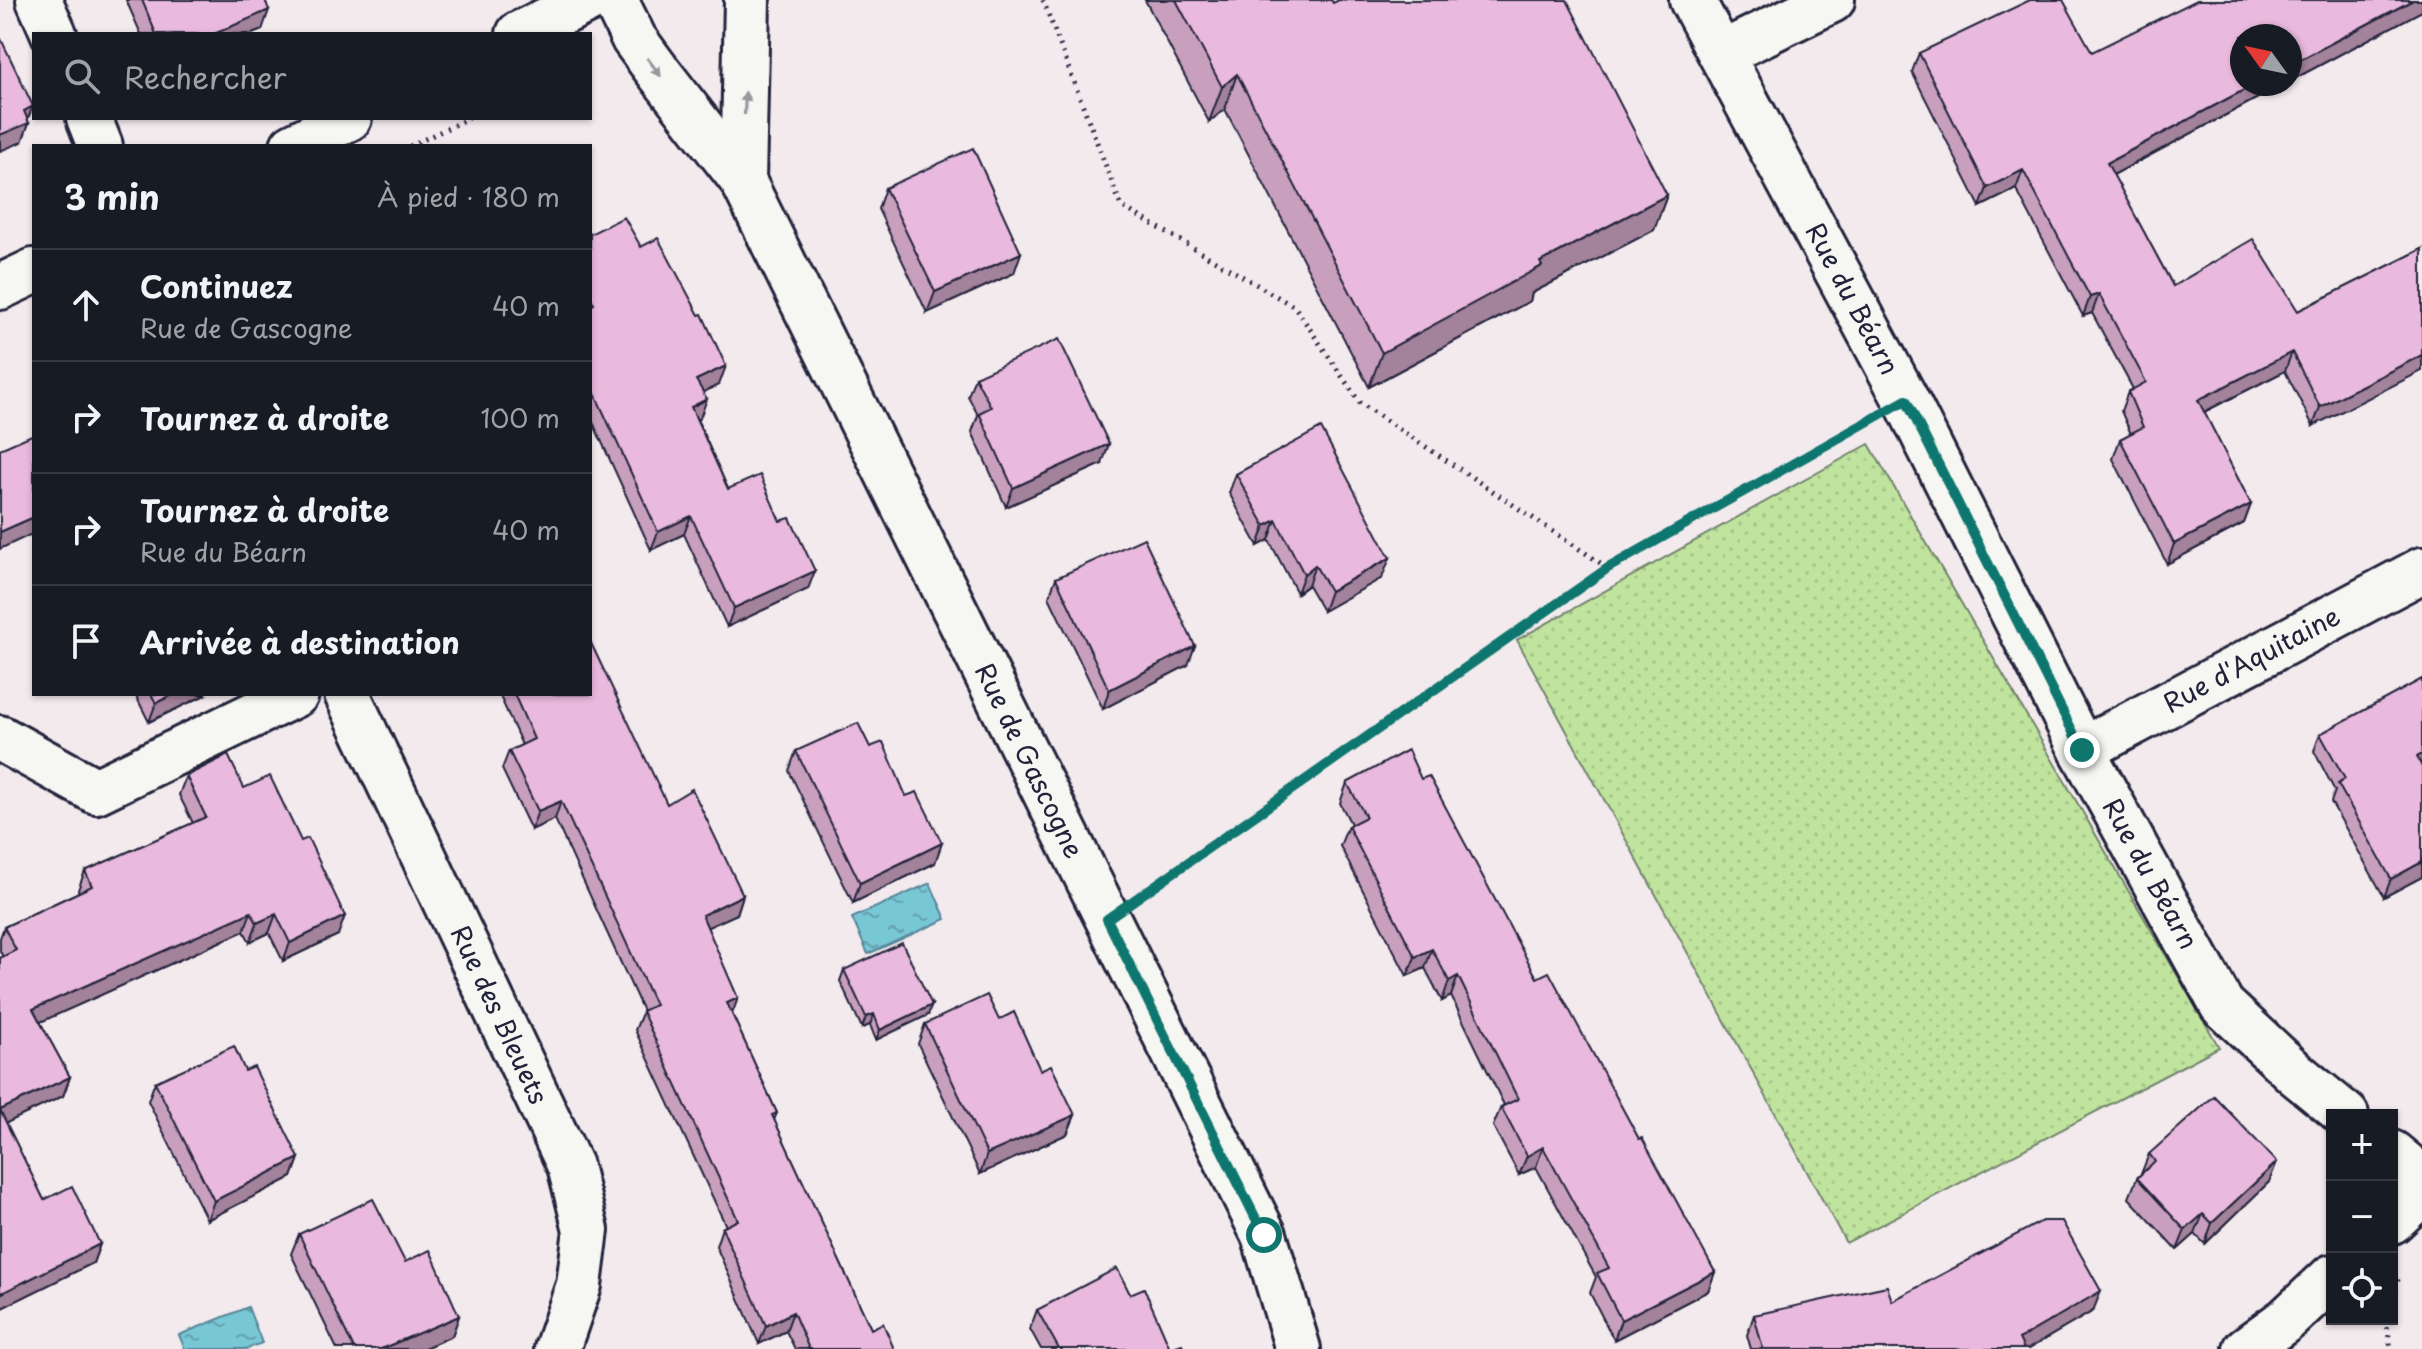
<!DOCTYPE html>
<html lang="fr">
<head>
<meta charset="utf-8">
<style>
  :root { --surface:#171b24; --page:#20242c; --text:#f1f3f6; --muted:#9ea1a6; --line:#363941 }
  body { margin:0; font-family:"Playpen Sans",sans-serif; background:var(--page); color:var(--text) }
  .controls { position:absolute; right:24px; bottom:24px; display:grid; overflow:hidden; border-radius:0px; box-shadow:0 2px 6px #0004 }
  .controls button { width:72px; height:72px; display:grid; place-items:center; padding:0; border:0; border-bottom:2px solid var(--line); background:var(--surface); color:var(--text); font:40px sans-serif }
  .compass { position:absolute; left:2230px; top:24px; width:72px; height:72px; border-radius:50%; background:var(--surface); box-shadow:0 2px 6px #0004; rotate:303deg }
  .stop { position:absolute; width:24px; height:24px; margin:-18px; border:6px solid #0f766e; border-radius:50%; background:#fff }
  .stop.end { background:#0f766e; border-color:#fff; box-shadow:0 2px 8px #0008 }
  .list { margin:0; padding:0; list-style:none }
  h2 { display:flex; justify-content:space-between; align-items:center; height:104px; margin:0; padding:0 32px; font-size:34px }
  h2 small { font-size:26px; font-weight:400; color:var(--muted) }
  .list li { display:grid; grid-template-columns:52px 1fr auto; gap:24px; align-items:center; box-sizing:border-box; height:112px; padding:0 32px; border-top:2px solid var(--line) }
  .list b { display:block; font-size:30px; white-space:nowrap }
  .list p { margin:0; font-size:26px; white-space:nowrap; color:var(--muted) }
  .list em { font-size:26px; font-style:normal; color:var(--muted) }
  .icon { flex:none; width:44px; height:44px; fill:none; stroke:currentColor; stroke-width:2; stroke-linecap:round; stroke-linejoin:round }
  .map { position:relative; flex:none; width:2422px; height:1349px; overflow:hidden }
  .search { position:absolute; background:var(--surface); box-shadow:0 2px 6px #0004; left:32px; top:32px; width:560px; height:88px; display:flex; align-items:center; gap:20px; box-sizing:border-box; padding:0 28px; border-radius:0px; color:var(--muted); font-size:30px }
  .panel { position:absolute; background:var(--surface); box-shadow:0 2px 6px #0004; left:32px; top:144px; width:560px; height:552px; border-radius:0px }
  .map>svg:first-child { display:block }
</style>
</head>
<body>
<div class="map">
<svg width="2422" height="1349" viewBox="0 0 2422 1349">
  <defs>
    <pattern id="garden-dots" width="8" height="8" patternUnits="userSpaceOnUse" patternTransform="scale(2)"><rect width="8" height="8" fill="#c0e49e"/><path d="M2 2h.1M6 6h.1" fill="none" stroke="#a5c389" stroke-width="1.8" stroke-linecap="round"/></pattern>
    <pattern id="water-ripples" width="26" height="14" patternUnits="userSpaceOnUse" patternTransform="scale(2)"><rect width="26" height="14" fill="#78c7d5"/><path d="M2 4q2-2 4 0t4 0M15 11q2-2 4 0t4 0" fill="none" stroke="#62a1ae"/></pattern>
  </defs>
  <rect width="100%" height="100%" fill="#f3eaee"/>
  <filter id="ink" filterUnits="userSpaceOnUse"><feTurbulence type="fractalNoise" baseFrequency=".0125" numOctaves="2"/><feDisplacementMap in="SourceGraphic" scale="16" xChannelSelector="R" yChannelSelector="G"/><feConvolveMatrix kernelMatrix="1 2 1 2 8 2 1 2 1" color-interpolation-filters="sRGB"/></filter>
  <g filter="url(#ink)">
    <polygon fill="url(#garden-dots)" stroke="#71836c" stroke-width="2" points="1869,444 2219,1047 1846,1243 1517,640"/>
    <g fill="url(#water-ripples)" stroke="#568597" stroke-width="2">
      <polygon points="930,883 946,919 868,954 852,918"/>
      <polygon points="248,1307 262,1343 246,1349 185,1349 179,1335"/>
    </g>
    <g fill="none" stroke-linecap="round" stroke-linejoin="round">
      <defs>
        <g id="street">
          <polyline points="39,0 54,34"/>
          <polyline points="615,0 634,39 653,65 743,181 1264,1235 1298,1349"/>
          <polyline points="1692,0 1906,400 2082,750 2222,1005 2296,1074 2346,1115"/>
          <polyline points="1721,54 1832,0"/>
          <polyline points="89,118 100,146"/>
          <polyline points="743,181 747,0"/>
          <polyline points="347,694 570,1166 586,1230 579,1285 557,1349"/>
          <polyline points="0,738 96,791 296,694"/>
          <polyline points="2082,750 2422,570"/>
          <polyline points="2392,1153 2422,1178"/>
          <polyline points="2392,1221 2422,1193"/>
          <polyline points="2246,1349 2286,1320 2332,1277"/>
        </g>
        <g id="secondary">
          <polyline points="519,34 588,0"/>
          <polyline points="293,146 349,118"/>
          <polyline points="0,287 34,271"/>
        </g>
      </defs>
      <use href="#street" stroke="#22223b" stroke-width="50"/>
      <use href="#secondary" stroke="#22223b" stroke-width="50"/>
      <g stroke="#22223b" stroke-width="5" stroke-dasharray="2 6" stroke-linecap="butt">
        <polyline points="1043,0 1121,206 1295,307 1360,403 1608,568"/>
        <polyline points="410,146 469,118"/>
        <polyline points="1153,886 1608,568 1858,426"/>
        <polyline points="2392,1296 2400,1274"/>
        <polyline points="2386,1319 2391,1349"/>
      </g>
      <use href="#street" stroke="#f6f6f2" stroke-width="44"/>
      <use href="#secondary" stroke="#f6f6f2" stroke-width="44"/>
    </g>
    <g fill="#c8a0be" stroke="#22223b" stroke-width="2">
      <polygon points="126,0 265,0 262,30 252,34 141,34"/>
      <polygon points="1145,0 1331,0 1333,3 1667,195 1654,230 1532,293 1530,301 1369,387 1225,109 1209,122"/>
      <polygon points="2422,0 2422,11 2290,81 2242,84 2284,84 2113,175 2173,286 2298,311 2422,249 2313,426 2285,371 2204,412 2251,504 2244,523 2167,564 2113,459 2120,439 2131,434 2121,411 2128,392 2133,389 2092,313 2083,316 2016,189 1980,207 1912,72 1919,53 2092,52"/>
      <polygon points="885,188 1014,273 927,313 878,209"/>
      <polygon points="590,234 719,385 703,392 700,418 697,419 728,489 808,589 727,627 684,534 651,550 590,416"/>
      <polygon points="975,377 1102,464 1006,507 972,432 978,415 968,396"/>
      <polygon points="1236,474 1382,578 1323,611 1308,585 1297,593 1269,540 1258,546 1229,493"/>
      <polygon points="1056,578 1188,665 1103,709 1049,597"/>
      <polygon points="135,694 207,694 149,722"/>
      <polygon points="499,694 590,694 667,804 743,895 737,914 707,927 732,1014 777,1113 774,1120 871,1329 894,1349 795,1349 786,1331 759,1344 716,1246 722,1228 726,1226 635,1030 643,1011 555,819 531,830 502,769 509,751 522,745"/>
      <polygon points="2320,734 2422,877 2384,897 2331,802 2335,791 2314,751"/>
      <polygon points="870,747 935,863 853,903 789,771 796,751"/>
      <polygon points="186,776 244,788 338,935 283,961 269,933 250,942 244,931 40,1022 70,1077 63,1096 6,1123 44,1200 100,1244 93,1263 0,1309 0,958 3,957 0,951 0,938 4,927 79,892 78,890 85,871 193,823 179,795"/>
      <polygon points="1421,779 1537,978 1639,1139 1715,1272 1708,1291 1614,1340 1590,1293 1596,1277 1536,1167 1519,1175 1493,1126 1501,1107 1504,1105 1451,996 1442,1001 1425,968 1407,976 1340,846 1348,826 1351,824 1340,803 1347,783"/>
      <polygon points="844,970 928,1015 876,1040 870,1025 862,1028 840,981"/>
      <polygon points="999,1020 1075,1115 1067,1134 980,1174 918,1044 925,1024"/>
      <polygon points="155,1082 299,1158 292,1177 207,1220 148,1101"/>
      <polygon points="2149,1154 2269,1182 2205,1244 2195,1234 2177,1250 2129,1198 2137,1178 2141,1174"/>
      <polygon points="299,1234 405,1262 459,1316 452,1336 422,1349 337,1349 291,1254"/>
      <polygon points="1892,1301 2093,1311 2028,1349 1751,1349 1747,1335 1754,1315"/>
      <polygon points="1037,1310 1170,1348 1184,1349 1041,1349 1030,1329"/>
    </g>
    <g fill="#a3829b" stroke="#22223b" stroke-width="2">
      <polygon points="2413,0 2422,0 2422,11 2290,81 2290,65"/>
      <polygon points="269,10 262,30 252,34 214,34"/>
      <polygon points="1237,74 1225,109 1209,122 1222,87"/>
      <polygon points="2255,84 2284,84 2100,182 2107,163"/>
      <polygon points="33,106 26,124 29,123 22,142 0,151 0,135 24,111"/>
      <polygon points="2023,170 2016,189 1980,207 1987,188"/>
      <polygon points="1667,195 1654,230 1532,293 1530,301 1369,387 1382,353 1540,262"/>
      <polygon points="1021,253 1014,273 927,313 935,292"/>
      <polygon points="2099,294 2092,313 2083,316 2090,297"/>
      <polygon points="2292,352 2285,371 2190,419 2198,400"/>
      <polygon points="2422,355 2422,371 2313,426 2320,407"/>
      <polygon points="726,366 719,385 690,398 696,380"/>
      <polygon points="707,399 700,418 684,425 691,407"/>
      <polygon points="1109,444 1102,464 1006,507 1013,488"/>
      <polygon points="2251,504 2244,523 2167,564 2174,544"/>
      <polygon points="691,516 684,534 651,550 658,532"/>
      <polygon points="34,517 34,533 0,549 0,532"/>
      <polygon points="1276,520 1269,540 1258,546 1265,526"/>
      <polygon points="1390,558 1382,578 1323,611 1330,591"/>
      <polygon points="1315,565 1308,585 1297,593 1304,574"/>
      <polygon points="815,571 808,589 727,627 734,608"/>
      <polygon points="1195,646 1188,665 1103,709 1109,690"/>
      <polygon points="174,694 207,694 149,722 156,703"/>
      <polygon points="2422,754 2422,768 2417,757"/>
      <polygon points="561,801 555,819 531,830 538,811"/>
      <polygon points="942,843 935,863 853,903 860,883"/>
      <polygon points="2422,862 2422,877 2384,897 2391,879"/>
      <polygon points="743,895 737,914 695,933 702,915"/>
      <polygon points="251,912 244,931 27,1028 33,1009"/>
      <polygon points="276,914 269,933 250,942 257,923"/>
      <polygon points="345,916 338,935 283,961 290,943"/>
      <polygon points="1432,949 1425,968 1407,976 1415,957"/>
      <polygon points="1458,976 1451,996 1442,1001 1449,981"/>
      <polygon points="738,998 731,1017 727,1003"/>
      <polygon points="932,1005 928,1015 876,1040 880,1030"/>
      <polygon points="874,1014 870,1025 862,1028 866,1017"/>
      <polygon points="70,1077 63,1096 0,1126 0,1110"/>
      <polygon points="1075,1115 1067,1134 980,1174 987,1154"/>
      <polygon points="1543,1147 1536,1167 1519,1175 1527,1156"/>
      <polygon points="299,1158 292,1177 207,1220 214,1201"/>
      <polygon points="2277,1162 2269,1182 2205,1244 2212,1223"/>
      <polygon points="2203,1214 2195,1234 2177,1250 2185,1230"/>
      <polygon points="100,1244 93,1263 0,1309 0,1294"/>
      <polygon points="1715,1272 1708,1291 1614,1340 1621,1320"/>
      <polygon points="2101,1291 2093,1311 2028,1349 2015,1349 2019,1339"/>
      <polygon points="793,1312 786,1331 759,1344 766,1326"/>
      <polygon points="459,1316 452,1336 422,1349 381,1349"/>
    </g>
    <g fill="#e9badd" stroke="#22223b" stroke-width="2">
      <polygon points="142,0 265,0 269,10 214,34 156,34"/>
      <polygon points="1176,0 1331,0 1333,3 1339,0 1567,0 1667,195 1540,262 1542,266 1382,353 1237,74 1222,87"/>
      <polygon points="2030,0 2063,0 2092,52 2197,0 2413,0 2290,65 2290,36 2242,36 2242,84 2255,84 2107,163 2173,286 2253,239 2298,311 2422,249 2422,355 2320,407 2292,352 2198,400 2251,504 2174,544 2120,439 2143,427 2128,392 2146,382 2099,294 2090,297 2023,170 1987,188 1919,53"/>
      <polygon points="0,37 33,106 24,111 29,123 0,135"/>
      <polygon points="973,148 1021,253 935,292 885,188"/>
      <polygon points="624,217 641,247 658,238 699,315 702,314 726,366 696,380 707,399 691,407 728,489 760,475 780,521 790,518 815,571 734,608 691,516 658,532 590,383 590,306 594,304 590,296 590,234"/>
      <polygon points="1059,339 1109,444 1013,488 979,413 991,407 975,377"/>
      <polygon points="1321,428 1390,558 1330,591 1315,565 1304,574 1276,520 1265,526 1236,474"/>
      <polygon points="34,434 34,517 0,532 0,449"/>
      <polygon points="1144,538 1195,646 1109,690 1056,578"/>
      <polygon points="590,641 667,804 692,789 743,895 702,915 738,998 727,1003 777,1113 772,1115 871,1329 883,1323 894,1349 809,1349 793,1312 766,1326 722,1228 738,1220 642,1011 655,1005 561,801 538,811 509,751 534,739 514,694 590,694"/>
      <polygon points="2422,679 2422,754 2417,757 2422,767 2422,862 2391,879 2338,784 2345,779 2320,734"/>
      <polygon points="151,694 174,694 156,703"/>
      <polygon points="858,723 870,747 883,742 906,796 917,792 942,843 860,883 796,751"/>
      <polygon points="1408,750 1421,779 1429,776 1537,978 1549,972 1639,1139 1642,1138 1715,1272 1621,1320 1597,1273 1609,1268 1543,1147 1527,1156 1501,1107 1518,1099 1458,976 1449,981 1432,949 1415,957 1348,826 1366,817 1347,783"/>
      <polygon points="228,755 244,788 270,776 301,841 308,838 345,916 290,943 276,914 257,923 251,912 33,1009 70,1077 0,1110 44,1200 72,1186 100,1244 0,1294 0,958 16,950 4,927 92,886 85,871 206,817 186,776"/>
      <polygon points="902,943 932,1005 880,1030 874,1014 866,1017 844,970"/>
      <polygon points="987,995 999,1020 1014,1012 1040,1070 1051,1065 1075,1115 987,1154 925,1024"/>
      <polygon points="234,1046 245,1071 254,1067 299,1158 214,1201 155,1082"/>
      <polygon points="2214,1096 2277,1162 2212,1223 2203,1214 2185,1230 2137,1178 2155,1161 2149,1154"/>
      <polygon points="373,1199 405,1262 430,1250 459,1316 381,1349 354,1349 299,1234"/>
      <polygon points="2042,1221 2062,1221 2101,1291 2019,1339 2024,1349 1763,1349 1754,1315 1887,1286 1892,1301"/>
      <polygon points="1117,1268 1130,1294 1144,1288 1170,1348 1182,1344 1184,1349 1059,1349 1037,1310"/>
    </g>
    <defs><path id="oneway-solid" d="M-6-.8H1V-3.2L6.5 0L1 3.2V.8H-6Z" transform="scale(2)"/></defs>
    <g fill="#9797a0">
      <use href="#oneway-solid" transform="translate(654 67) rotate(53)"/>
      <use href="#oneway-solid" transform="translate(745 103) rotate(-88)"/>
    </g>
  </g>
  <g fill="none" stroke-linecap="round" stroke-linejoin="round" filter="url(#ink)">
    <polyline stroke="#0f766e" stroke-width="10" points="1264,1235 1107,919 1608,568 1906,400 2082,750"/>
  </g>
  <g text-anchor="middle" stroke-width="6" stroke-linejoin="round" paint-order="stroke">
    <g font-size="26" fill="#22223b" stroke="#f6f6f2">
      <text transform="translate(1852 299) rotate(62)" y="9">Rue du Béarn</text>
      <text transform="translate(2252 660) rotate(-28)" y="9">Rue d'Aquitaine</text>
      <text transform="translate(1029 761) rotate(64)" y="9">Rue de Gascogne</text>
      <text transform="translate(2150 874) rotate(61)" y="9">Rue du Béarn</text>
      <text transform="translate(499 1015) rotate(65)" y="9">Rue des Bleuets</text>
    </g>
  </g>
</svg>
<div class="controls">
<button>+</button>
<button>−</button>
<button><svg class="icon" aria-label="locate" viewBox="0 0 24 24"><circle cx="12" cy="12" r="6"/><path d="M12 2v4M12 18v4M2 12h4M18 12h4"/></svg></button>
</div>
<svg class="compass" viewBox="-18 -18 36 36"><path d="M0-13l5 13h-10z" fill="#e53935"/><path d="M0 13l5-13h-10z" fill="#9ea1a6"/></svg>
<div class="stop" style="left:1264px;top:1235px"></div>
<div class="stop end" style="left:2082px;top:750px"></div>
<div class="search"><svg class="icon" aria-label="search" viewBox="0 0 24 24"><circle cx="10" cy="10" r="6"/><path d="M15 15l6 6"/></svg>Rechercher</div>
<section class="panel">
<h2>3 min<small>À pied · 180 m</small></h2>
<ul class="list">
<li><svg class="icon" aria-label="ahead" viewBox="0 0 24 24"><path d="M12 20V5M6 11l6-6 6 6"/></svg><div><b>Continuez</b><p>Rue de Gascogne</p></div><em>40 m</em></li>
<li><svg class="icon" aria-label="right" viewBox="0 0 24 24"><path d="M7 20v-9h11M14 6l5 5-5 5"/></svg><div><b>Tournez à droite</b></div><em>100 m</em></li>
<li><svg class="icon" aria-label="right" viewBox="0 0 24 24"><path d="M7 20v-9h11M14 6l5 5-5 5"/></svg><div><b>Tournez à droite</b><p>Rue du Béarn</p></div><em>40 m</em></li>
<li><svg class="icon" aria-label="arrive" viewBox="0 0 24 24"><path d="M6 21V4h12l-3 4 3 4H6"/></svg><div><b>Arrivée à destination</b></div></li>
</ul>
</section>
</div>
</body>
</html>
